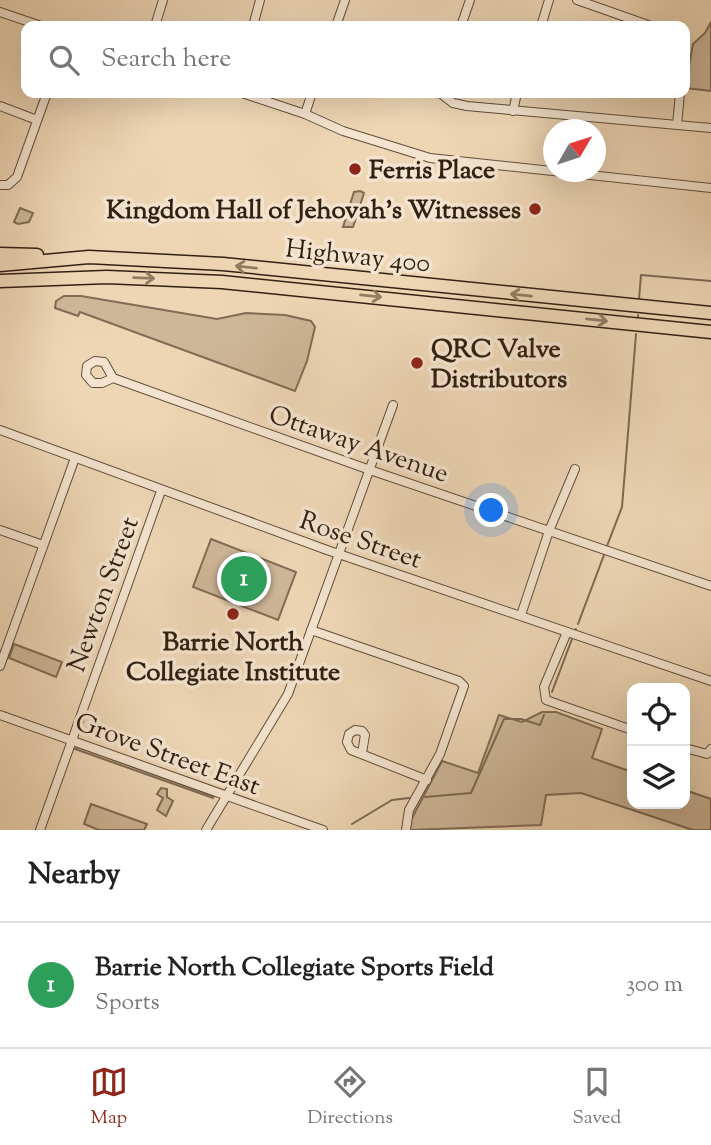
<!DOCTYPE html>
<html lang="en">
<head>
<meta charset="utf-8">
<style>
  :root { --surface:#fff; --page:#f2f2f2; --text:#222; --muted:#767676; --line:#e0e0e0; --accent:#8f2418 }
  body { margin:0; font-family:"Sorts Mill Goudy",serif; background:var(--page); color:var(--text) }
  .controls { position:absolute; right:21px; bottom:21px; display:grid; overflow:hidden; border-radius:14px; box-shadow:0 7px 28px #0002 }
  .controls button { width:63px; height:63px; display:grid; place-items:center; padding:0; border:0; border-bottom:2px solid var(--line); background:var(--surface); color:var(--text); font:35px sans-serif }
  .compass { position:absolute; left:543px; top:119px; width:63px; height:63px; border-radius:50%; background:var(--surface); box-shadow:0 7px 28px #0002; rotate:51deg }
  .you { position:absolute; left:492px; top:511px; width:24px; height:24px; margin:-18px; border:5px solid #fff; border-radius:50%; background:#1a73e8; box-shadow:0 0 0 10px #1a73e833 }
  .badge { display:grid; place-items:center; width:46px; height:46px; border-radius:50%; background:var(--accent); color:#fff; font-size:23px; font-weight:700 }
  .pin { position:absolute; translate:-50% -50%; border:4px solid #fff; box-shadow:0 2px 7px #0006 }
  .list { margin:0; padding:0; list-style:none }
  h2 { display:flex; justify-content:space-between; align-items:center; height:91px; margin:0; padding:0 28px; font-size:30px }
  h2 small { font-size:23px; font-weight:400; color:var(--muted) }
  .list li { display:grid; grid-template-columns:46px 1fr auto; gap:21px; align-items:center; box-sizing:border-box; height:126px; padding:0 28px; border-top:2px solid var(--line) }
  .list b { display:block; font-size:26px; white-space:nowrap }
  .list p { margin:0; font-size:23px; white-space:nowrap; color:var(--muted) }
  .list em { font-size:23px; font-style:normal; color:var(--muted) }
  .icon { flex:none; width:38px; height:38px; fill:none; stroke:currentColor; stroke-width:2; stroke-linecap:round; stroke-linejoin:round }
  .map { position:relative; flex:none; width:711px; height:830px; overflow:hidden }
  .search { position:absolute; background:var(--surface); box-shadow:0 7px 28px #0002; left:21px; right:21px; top:21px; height:77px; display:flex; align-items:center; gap:18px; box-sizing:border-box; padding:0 24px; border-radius:14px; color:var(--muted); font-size:26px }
  .sheet { height:217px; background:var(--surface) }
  nav { display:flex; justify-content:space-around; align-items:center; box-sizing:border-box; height:98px; border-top:2px solid var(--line); background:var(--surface); font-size:19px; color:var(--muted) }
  nav a { display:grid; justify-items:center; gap:4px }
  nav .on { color:var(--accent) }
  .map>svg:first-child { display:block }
</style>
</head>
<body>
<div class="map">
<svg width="711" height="830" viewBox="0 0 711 830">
  <rect width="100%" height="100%" fill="#eed6b5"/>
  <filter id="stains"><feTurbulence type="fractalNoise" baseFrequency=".00286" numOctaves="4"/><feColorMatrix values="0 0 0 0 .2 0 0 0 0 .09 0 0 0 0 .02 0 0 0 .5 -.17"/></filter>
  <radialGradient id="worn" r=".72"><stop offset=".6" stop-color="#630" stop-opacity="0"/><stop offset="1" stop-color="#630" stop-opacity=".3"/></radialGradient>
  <g fill="#ceb799" stroke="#806c55" stroke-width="2">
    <polygon points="711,22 711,91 685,88 693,44 705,33"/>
    <polygon points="360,191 364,193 353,227 343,227 354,192"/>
    <polygon points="20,208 33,213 29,222 18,224 14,222"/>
    <polygon points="64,296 81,296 217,319 246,313 285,315 311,321 315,327 307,361 295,391 80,312 78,316 55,308 56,301"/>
    <polygon points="211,539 296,572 278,620 193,587"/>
    <polygon points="14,644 62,662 56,677 9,658"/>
    <polygon points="542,712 556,712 602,729 592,758 632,772 632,804 685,804 685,790 711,799 711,830 693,830 581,793 546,795 541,825 410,830 411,820 442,761 478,773 499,715 522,722"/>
    <polygon points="78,747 214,796 213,798 75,749"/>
    <polygon points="161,788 167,789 167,797 173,801 166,816 157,810 163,798 157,794"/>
    <polygon points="91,804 147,824 144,830 99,830 84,824"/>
  </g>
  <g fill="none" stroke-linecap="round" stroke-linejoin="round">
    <g stroke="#7c6852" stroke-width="2">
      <polyline points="639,299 641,275 711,281"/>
      <polyline points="638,317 638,315"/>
      <polyline points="607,546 622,507 636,334"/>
      <polyline points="578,624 604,555"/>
      <polyline points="575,630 576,629"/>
      <polyline points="552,692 572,639"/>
      <polyline points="425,797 471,793 504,719 521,719 540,725 544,715"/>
      <polyline points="352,824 392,800 409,798"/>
    </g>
    <defs>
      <g id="minor">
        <polyline points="577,0 651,26"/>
        <polyline points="0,12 41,26"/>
        <polyline points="155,26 163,0"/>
        <polyline points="253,26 260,0"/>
        <polyline points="336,26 345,0"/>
        <polyline points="461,26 470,0"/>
        <polyline points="541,26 549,0"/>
        <polyline points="685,46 685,57"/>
        <polyline points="242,93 305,114 343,131 430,158 711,188"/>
        <polyline points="440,93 453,103 467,106 711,128"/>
        <polyline points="0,106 37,120"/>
        <polyline points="513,111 517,93"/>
        <polyline points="305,114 312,93"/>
        <polyline points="677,125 680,93"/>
        <polyline points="0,185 8,185 17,177 47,93"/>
        <polyline points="113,378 104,362 95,361 87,366 86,375 93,383 102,383 113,378 370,470 711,586"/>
        <polyline points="0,430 327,550 711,681"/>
        <polyline points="0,530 43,545"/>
        <polyline points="521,615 549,531 575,469"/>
        <polyline points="311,630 459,681 464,686 440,754 409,810 406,830"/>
        <polyline points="567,632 544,687 546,700 632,730"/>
        <polyline points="0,666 75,458"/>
        <polyline points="0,715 323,830"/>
        <polyline points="685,748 707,754 711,749"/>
        <polyline points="362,753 365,735 362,731 355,730 349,734 347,742 351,750 427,780"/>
        <polyline points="40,830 161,491"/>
        <polyline points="206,830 288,694 393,405"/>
      </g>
      <g id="highway">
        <polyline points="0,254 37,255"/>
        <polyline points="0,265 89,257 223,264 711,313"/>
        <polyline points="0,281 107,277 222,282 711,332"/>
      </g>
    </defs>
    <use href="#minor" stroke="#614e3a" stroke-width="10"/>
    <use href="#highway" stroke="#322011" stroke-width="15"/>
    <use href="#minor" stroke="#f4e4cf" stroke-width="8"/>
    <use href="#highway" stroke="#eed6b5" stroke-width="12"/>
  </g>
  <defs><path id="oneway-shaft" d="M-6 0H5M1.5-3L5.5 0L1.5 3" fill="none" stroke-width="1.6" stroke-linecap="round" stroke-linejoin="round" transform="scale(1.75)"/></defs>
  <g stroke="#907b63">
    <use href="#oneway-shaft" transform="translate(246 267) rotate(-174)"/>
    <use href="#oneway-shaft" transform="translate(144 278) rotate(2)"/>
    <use href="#oneway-shaft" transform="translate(521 295) rotate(-174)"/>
    <use href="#oneway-shaft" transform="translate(371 296) rotate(6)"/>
    <use href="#oneway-shaft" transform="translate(597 320) rotate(6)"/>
  </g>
  <g fill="#8f2418" stroke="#f4e4cf" stroke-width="2.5">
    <circle cx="355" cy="169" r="7"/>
    <circle cx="535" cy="209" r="7"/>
    <circle cx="417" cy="363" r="7"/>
    <circle cx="233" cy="614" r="7"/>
  </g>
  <g text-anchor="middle" stroke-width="7" stroke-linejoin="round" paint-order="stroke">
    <g font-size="26" font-weight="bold" fill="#322011" stroke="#f4e4cf" text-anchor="start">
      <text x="369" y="178">Ferris Place</text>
      <text x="521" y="218" text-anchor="end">Kingdom Hall of Jehovah's Witnesses</text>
      <text x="431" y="357">QRC Valve<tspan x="431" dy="30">Distributors</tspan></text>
      <text x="233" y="650" text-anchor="middle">Barrie North<tspan x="233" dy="30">Collegiate Institute</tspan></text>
    </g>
    <g font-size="26" fill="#322011" stroke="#f4e4cf">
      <text transform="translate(358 255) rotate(6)" y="9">Highway 400</text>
      <text transform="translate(359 443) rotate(19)" y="9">Ottaway Avenue</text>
      <text transform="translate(361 539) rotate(19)" y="9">Rose Street</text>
      <text transform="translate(102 594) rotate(-70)" y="9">Newton Street</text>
      <text transform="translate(168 753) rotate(20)" y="9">Grove Street East</text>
    </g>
  </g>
  <rect width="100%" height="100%" filter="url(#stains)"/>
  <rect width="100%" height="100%" fill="url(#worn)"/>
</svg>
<div class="controls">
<button><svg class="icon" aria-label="locate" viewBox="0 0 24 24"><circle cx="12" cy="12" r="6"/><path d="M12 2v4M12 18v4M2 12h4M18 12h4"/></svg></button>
<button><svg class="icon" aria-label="layers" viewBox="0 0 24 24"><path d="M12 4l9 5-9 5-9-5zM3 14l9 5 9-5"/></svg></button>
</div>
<svg class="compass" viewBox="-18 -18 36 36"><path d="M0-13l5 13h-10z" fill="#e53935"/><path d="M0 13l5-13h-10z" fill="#767676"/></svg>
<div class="you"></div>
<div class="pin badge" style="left:244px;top:579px;background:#2e9e5b">1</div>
<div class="search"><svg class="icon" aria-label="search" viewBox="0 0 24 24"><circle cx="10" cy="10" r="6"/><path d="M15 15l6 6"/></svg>Search here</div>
</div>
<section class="sheet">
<h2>Nearby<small></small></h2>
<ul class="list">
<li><span class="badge" style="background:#2e9e5b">1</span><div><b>Barrie North Collegiate Sports Field</b><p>Sports</p></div><em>300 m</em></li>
</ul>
</section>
<nav>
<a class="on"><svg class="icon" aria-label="map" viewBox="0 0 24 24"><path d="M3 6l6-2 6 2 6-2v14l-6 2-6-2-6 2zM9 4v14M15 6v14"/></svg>Map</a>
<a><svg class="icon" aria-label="directions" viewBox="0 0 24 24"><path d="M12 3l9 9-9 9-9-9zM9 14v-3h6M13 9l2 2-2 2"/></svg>Directions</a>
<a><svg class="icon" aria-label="saved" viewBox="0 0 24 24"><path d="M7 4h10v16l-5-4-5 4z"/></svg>Saved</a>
</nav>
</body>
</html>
